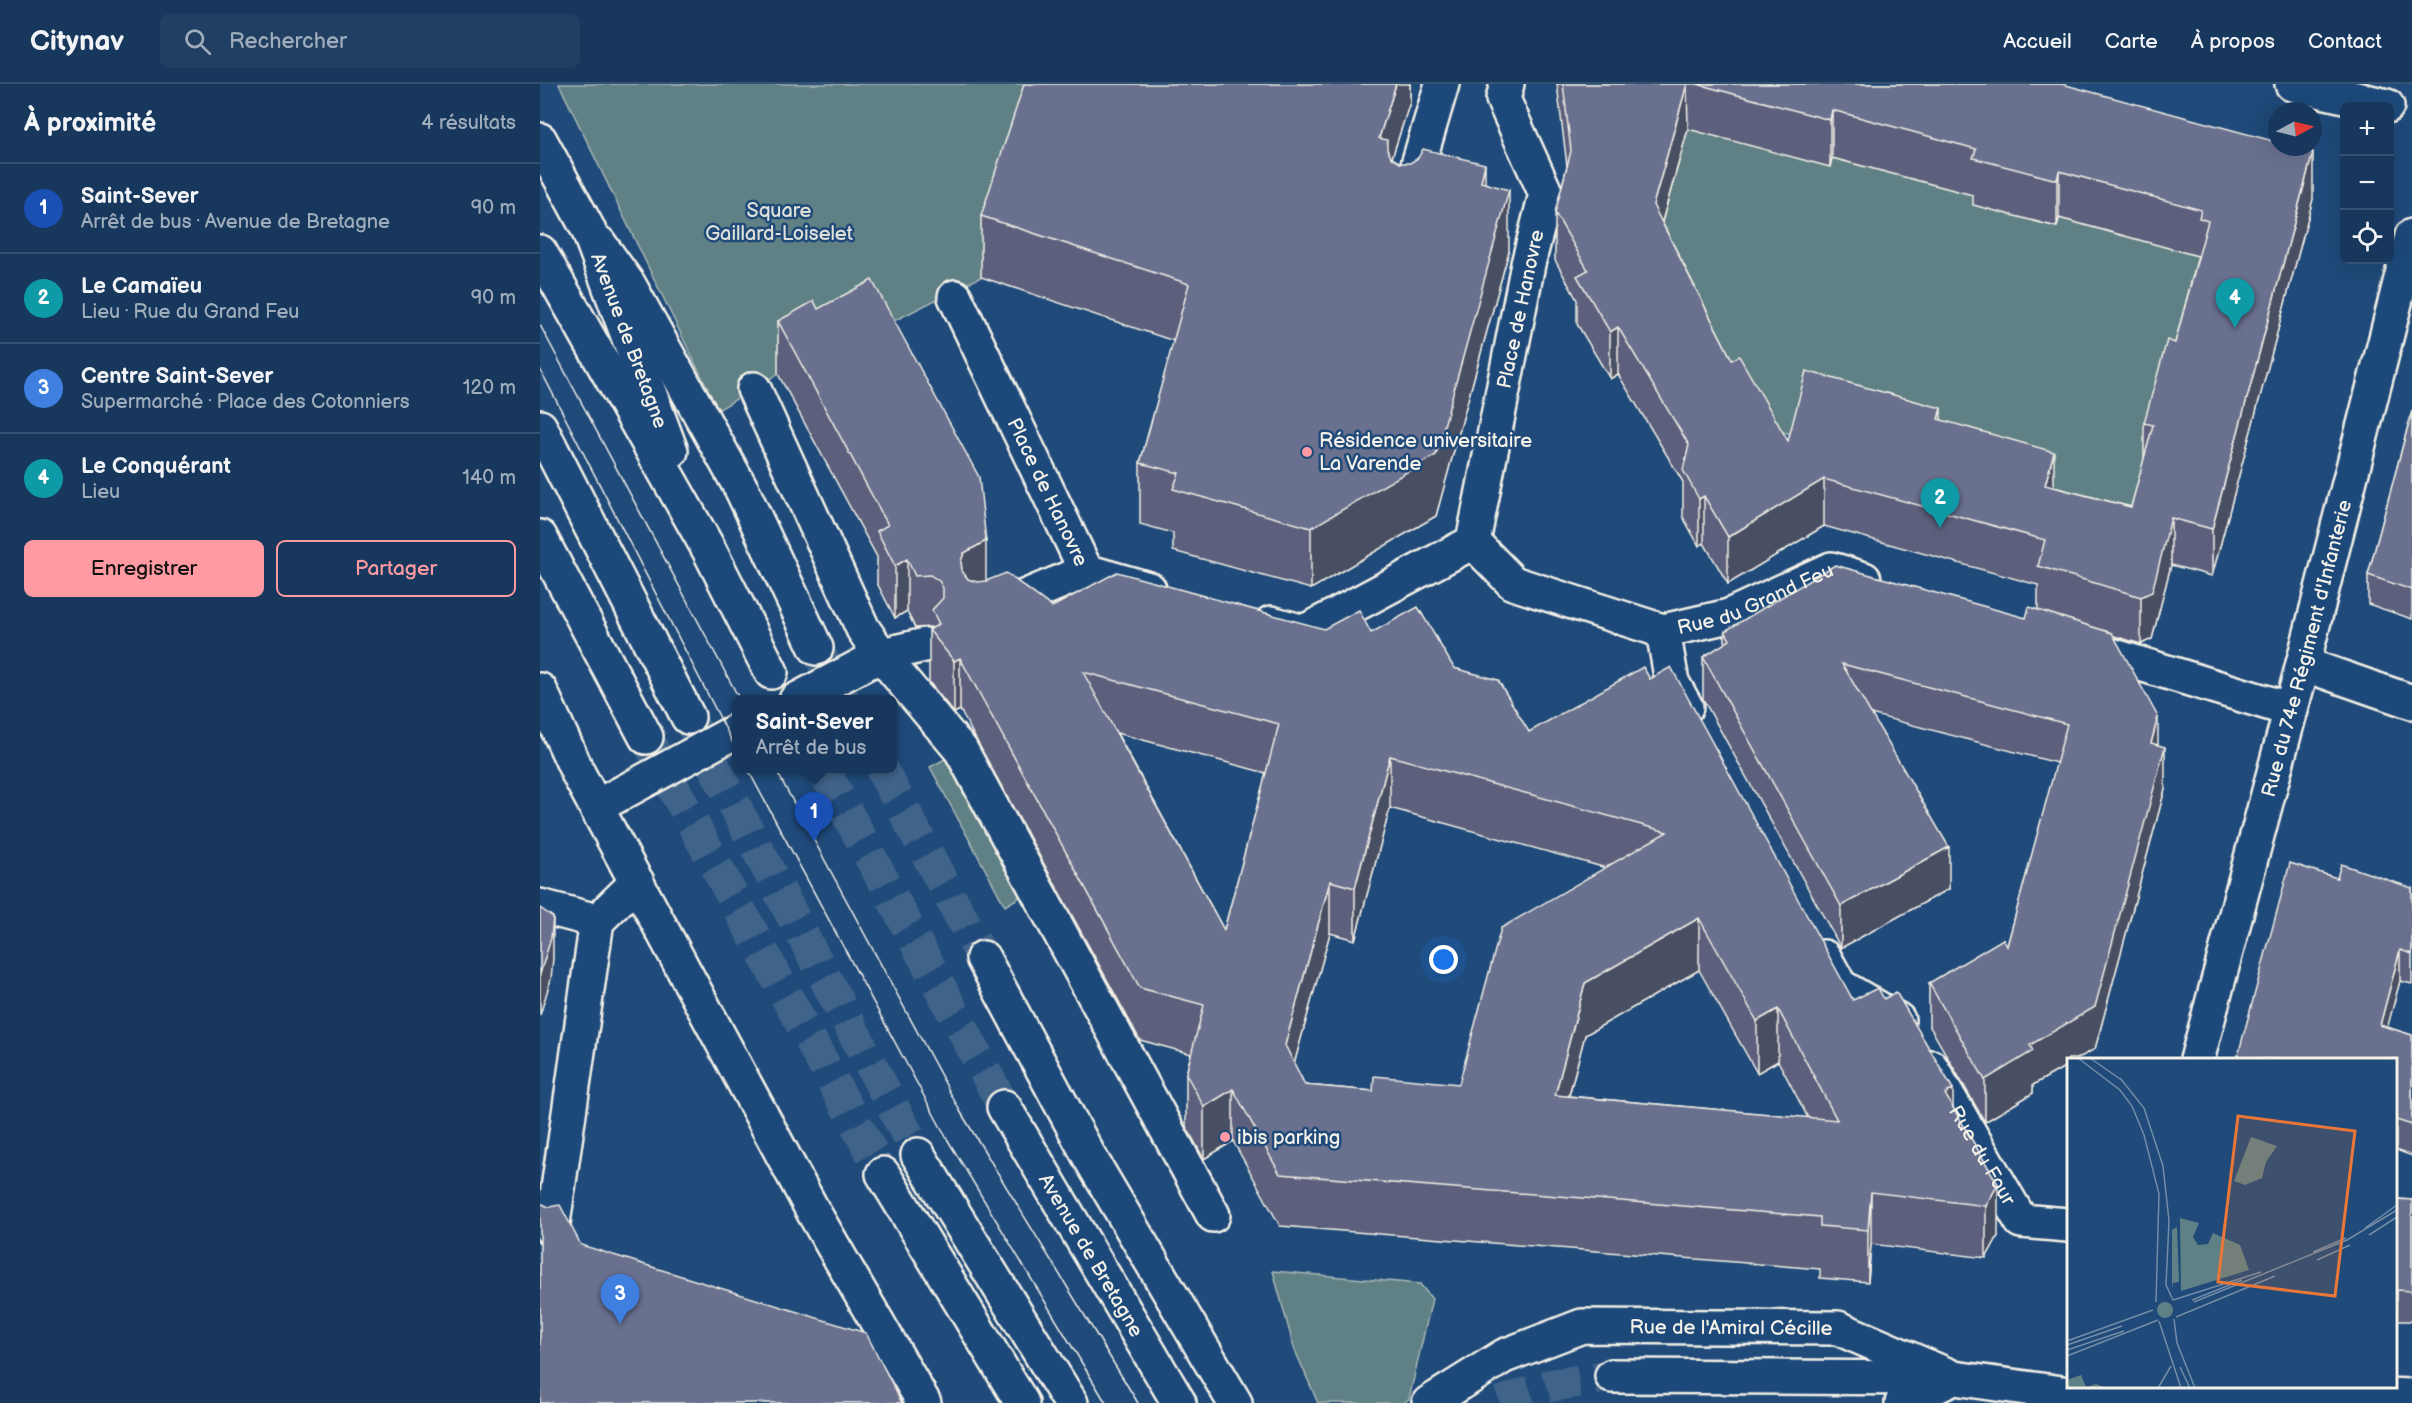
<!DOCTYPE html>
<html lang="fr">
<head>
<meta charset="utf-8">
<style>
  :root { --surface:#17385c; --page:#203f62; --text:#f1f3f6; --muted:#9eacbb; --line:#365272; --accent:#ff9aa2 }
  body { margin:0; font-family:"Balsamiq Sans",sans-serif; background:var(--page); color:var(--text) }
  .controls { position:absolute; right:18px; top:18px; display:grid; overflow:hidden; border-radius:9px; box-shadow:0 6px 24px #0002 }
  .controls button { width:54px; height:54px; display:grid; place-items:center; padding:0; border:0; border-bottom:2px solid var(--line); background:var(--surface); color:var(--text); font:30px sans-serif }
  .compass { position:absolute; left:1728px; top:18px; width:54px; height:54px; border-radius:50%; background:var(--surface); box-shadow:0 6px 24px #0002; rotate:83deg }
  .you { position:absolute; left:904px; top:876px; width:21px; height:21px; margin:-15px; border:4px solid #fff; border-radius:50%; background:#1a73e8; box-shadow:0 0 0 9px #1a73e833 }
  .badge { display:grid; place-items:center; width:39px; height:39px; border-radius:50%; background:var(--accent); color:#fff; font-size:20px; font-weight:700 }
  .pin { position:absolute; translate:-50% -50px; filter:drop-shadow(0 2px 3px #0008) }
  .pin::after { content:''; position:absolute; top:32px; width:21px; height:18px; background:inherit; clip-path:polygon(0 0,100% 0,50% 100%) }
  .popup { position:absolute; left:192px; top:611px; width:165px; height:78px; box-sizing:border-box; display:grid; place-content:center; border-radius:9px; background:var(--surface); filter:drop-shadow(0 2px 4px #0005); font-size:20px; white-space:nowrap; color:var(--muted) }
  .popup b { font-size:22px; color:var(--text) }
  .popup::after { content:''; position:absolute; left:50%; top:100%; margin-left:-12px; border:12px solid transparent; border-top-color:var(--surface) }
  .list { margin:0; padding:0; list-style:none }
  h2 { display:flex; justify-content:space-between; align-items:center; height:78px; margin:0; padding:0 24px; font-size:26px }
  h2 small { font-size:20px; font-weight:400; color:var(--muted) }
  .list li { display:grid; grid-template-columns:39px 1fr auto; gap:18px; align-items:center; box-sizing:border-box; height:90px; padding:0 24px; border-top:2px solid var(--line) }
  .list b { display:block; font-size:22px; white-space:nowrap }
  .list p { margin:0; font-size:20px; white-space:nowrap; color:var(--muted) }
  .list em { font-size:20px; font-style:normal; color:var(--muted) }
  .actions { display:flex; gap:12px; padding:18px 24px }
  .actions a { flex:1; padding:14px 0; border:2px solid var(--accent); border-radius:9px; text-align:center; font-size:21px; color:var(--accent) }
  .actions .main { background:var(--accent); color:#111 }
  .icon { flex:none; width:33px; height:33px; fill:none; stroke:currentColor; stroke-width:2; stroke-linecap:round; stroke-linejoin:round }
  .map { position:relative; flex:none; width:1872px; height:1319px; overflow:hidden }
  header { display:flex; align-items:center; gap:36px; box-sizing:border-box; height:84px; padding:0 30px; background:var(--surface); border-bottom:2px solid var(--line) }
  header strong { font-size:28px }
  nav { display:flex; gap:33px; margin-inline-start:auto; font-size:21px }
  .search { width:420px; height:54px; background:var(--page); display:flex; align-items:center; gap:15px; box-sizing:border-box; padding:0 21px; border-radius:9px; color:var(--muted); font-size:22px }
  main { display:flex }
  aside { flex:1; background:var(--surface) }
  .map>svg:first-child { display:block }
</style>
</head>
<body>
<header>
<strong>Citynav</strong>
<div class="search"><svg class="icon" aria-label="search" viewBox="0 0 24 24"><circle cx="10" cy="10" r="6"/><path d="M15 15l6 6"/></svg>Rechercher</div>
<nav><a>Accueil</a><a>Carte</a><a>À propos</a><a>Contact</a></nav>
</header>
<main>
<aside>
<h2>À proximité<small>4 résultats</small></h2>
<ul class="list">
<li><span class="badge" style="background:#1a4fb4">1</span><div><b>Saint-Sever</b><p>Arrêt de bus · Avenue de Bretagne</p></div><em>90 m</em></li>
<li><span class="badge" style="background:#0f9aa8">2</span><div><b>Le Camaïeu</b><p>Lieu · Rue du Grand Feu</p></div><em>90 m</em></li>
<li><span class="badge" style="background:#3f7fe0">3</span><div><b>Centre Saint-Sever</b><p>Supermarché · Place des Cotonniers</p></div><em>120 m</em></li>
<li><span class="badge" style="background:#0f9aa8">4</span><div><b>Le Conquérant</b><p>Lieu</p></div><em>140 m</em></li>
</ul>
<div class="actions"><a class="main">Enregistrer</a><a>Partager</a></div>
</aside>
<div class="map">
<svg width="1872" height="1319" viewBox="0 0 1872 1319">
  <rect width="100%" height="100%" fill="#1f4a7a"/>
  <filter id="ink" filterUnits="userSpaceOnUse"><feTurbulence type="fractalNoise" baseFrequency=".0167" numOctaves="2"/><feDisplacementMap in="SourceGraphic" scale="12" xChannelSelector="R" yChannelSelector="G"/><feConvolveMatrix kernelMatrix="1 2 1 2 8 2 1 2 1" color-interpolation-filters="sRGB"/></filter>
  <g filter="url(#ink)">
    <g fill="#5f8084" stroke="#aab8b6" stroke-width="1.5">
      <polygon points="19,0 503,0 441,193 332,248 238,290 178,326"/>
      <polygon points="1148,44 1292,74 1436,112 1433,121 1516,143 1519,134 1661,173 1591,470 1261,353 1232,345 1113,169"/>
      <polygon points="405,675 480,813 465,822 390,683"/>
      <polygon points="733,1187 880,1200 892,1215 869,1315 863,1319 778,1319 754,1264"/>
    </g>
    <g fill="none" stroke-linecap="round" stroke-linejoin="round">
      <g stroke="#3f638a" stroke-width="33" stroke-dasharray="33 16" stroke-linecap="butt">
        <polyline points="276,564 304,616"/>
        <polyline points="106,653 343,1090"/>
        <polyline points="341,684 443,874"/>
        <polyline points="960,1319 1008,1302 1072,1292"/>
      </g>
      <g stroke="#3f638a" stroke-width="33" stroke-dasharray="33 16" stroke-linecap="butt">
        <polyline points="148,633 378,1071"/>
        <polyline points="283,684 464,1023"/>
      </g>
      <defs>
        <g id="street">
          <polyline points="967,0 963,15 1006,110 988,180 933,458 973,499 1123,547"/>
          <polyline points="1752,0 1847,22"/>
          <polyline points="869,111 902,0"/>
          <polyline points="59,159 89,201 202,406 276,564"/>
          <path id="s1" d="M415,213l131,274 63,18"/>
          <polyline points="214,305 323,545 341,571 421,666 673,1131"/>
          <polyline points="0,453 106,653"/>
          <polyline points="451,527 546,487"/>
          <polyline points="731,539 764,548 933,458"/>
          <polyline points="1123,547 1132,598 1146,623"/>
          <path id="s2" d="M1123,547l66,-15 102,-47 33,10"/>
          <polyline points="1545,563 1751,626"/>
          <polyline points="1763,580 1872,618"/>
          <polyline points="0,606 39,691 274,1129 384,1319"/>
          <polyline points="256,616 341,571 385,561"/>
          <polyline points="56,723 196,647"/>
          <polyline points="0,822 57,837 97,798"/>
          <polyline points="1284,873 1300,902 1358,936"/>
          <polyline points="443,874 549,1072 695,1319"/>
          <path id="s3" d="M1657,976l106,-396 109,-428"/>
          <path id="s4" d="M1391,983l90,154 47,4"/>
          <polyline points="343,1090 482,1319"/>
          <polyline points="12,1146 57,837"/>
          <polyline points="1072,1292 1400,1294"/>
          <path id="s5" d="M889,1319l75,-47 78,-30 256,2 116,50 130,18 271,-2 57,2"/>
          <polyline points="1362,1319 1407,1297"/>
        </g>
        <g id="secondary">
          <path id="s6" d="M0,56l48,89 83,222"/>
          <polyline points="0,168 168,464 231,588"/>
          <polyline points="0,343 148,633"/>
          <path id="s7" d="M464,1023l175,296"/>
          <polyline points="378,1071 531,1319"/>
        </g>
      </defs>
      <use href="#street" stroke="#f4f1e8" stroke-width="38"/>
      <use href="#secondary" stroke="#f4f1e8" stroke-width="38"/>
      <use href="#street" stroke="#1f4a7a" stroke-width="33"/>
      <use href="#secondary" stroke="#1f4a7a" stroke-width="33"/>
      <g stroke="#f4f1e8" stroke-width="1.5">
        <polyline points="0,241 200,616"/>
        <polyline points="0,285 196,665"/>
        <polyline points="207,684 406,1053 566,1319"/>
        <polyline points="235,684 420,1027 598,1319"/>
      </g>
    </g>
    <g fill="#5b617b" stroke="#f4f1e8" stroke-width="1.5" fill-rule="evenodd">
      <polygon points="870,0 870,18 852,74 860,79 945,99 969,167 896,432 771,505 633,467 633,449 600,440 600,379 634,257 441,193 441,132"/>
      <path d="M1017,0h505l251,115 -101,377 -41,-11 -19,74 -11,5 -27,-8 44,109 7,44 -70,260 -27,10v6l-35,20v8l-48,29 -56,-97v-42l78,-37 50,-183 -186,-49 78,175 -108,59 -138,-249v-42l22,-13v-13l301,-13 12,-8v-25l-214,-59 -96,58 -24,-41 -5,3 -16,-29v-35l-65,-108 -8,5 -33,-55v-24l-22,-40v-47l12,-47zM1148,45l142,38 2,-9 141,37v10l84,22 2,-9 139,38 -23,87 -31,80v37l-13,47 -77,-20 -113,-67 -153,21 -56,-81 -70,-138z"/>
      <path d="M278,225l168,272 66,26 319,26 83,35 75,64 121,-53 203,321 31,-1 69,109 45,128 -12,22 -115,-14 -3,38 -48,-4v-9l-540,-43 -47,-85 -29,18 -18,-33v-52l5,-20 -51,-14 -180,-330 -6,3 -25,-31v-52l3,-2 -2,-1 -15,1 -8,-17 -12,7 -18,-35v-26l-99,-183v-53zM577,649l149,40 -42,157zM850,724l216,60 -147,216 -86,7 -68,-6 -11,-21 36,-131 25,7zM1159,886l58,103 21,-12 30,57 -239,-22 16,-61z"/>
      <polygon points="1872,327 1872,535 1828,520 1828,491"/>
      <polygon points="1797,794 1872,804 1872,900 1860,897 1847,943 1872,951 1872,1072 1856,1066 1856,975"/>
      <polygon points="1856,1115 1872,1116 1872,1237 1856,1237"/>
    </g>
    <g fill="#4a4f64" stroke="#f4f1e8" stroke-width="1.5">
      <polygon points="856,0 870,0 870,18 847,89 839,54"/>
      <polygon points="1147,0 1148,45 1113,169 1113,121"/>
      <polygon points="1292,26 1292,74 1290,83 1290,36"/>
      <polygon points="1773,68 1773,115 1672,492 1672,445"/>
      <polygon points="945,80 945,142 941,98"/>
      <polygon points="1519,87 1519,134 1517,143 1517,96"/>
      <polygon points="969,106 969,167 896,432 771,505 771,444"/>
      <polygon points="1078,243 1078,290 1070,295 1070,248"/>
      <polygon points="1401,324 1401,371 1398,335"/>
      <polygon points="1514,368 1514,415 1505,401"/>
      <polygon points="1284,395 1284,442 1188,500 1188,453"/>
      <polygon points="1164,412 1164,459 1159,462 1159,415"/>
      <polygon points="1631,434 1631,481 1612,555 1601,560 1601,513"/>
      <polygon points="446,457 446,509 424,521 421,477 424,469"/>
      <polygon points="367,475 367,527 355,534 355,482"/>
      <polygon points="420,574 420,626 414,629 414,577"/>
      <polygon points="1618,633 1618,675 1611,659"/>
      <polygon points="1625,663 1625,705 1555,965 1537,975 1528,975 1528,981 1493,1001 1493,1009 1445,1038 1445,996 1490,961"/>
      <polygon points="850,672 850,724 815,856 815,804"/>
      <polygon points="1409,763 1409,805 1301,864 1301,822"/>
      <polygon points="790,797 790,849 745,1013 745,961"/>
      <polygon points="13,833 13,874 11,895 0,931 0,890"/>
      <polygon points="1159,834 1159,886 1045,951 1015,1063 1015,1011 1045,899"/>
      <polygon points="1860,866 1860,897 1840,971 1840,941"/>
      <polygon points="1238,925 1238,977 1217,989 1217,937"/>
      <polygon points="693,1005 693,1057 664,1075 664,1023"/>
      <polygon points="1413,1005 1413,1057 1405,1010"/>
      <polygon points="1458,1100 1458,1152 1446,1174 1446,1122"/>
      <polygon points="1331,1108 1331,1160 1328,1198 1328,1146"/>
    </g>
    <g fill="#6a718f" stroke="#f4f1e8" stroke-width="1.5" fill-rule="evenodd">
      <polygon points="484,0 856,0 839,54 847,56 847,65 851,73 860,79 870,79 878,74 883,65 945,80 941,98 969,106 896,371 771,444 633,405 639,389 600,379 649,200 441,132"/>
      <polygon points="1023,0 1147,0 1113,121 1192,276 1199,272 1248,357 1266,287 1401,324 1398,335 1514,368 1505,401 1591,423 1613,341 1604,339 1627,256 1635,259 1668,137 1659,134 1661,126 1519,87 1517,96 1433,74 1436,65 1292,26 1290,36 1157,0 1522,0 1737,58 1737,63 1754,63 1773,68 1672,445 1631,434 1612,508 1601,513 1498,482 1505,456 1284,395 1188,453 1164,412 1159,415 1143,386 1149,361 1078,243 1070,248 1037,192 1048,186 1015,129 1031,67"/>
      <path d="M332,196l107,197 7,64 -22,12 -3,8 1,10 6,8 9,3 9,-1 20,-8 46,34 65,-35 207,57 35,-19 12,23 47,-26 36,61 44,12 31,52 114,-65 7,12 21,-12 182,333 25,-12 6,11 12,-7 57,97 -8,5 53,90 -12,22 -115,-14 -3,38 -48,-4v-9l-540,-43 -47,-85 -29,18 -18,-33 18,-69 -64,-17 -180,-330 -6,3 -25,-31 10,-6 -7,-14 11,-12v-10l-4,-7 -9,-6 -15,1 -8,-17 -12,7 -18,-35 11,-6 -110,-204 36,-20 4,8zM543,588l196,52 -55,206zM850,672l277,76 -166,96 -42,156 -85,-8 -1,15 -68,-6 -20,-40 45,-164 25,7zM1159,834l58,103 21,-12 59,111 -282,-25 30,-112z"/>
      <polygon points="1872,327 1872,506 1828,491"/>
      <polygon points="1295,481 1486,534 1489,523 1572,549 1618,633 1611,659 1625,663 1555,923 1490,961 1493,967 1445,996 1389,899 1463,855 1467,862 1527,640 1302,580 1409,763 1301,822 1163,573 1190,556 1185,547"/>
      <polygon points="1750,779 1797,794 1801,780 1872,804 1872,870 1860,866 1840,941 1872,951 1872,1041 1856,1036 1856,975 1697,975"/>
      <polygon points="0,824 13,833 11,854 0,890"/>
      <polygon points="1856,1115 1872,1116 1872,1207 1856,1206"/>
      <polygon points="0,1119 9,1123 20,1121 41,1161 326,1249 362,1319 0,1319"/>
    </g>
  </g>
  <g fill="#ff9aa2" stroke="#1f4a7a" stroke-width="2">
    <circle cx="767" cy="368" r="6"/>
    <circle cx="685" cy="1053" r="6"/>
  </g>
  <g text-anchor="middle" stroke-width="5" stroke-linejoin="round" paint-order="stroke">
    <g font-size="20" fill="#dee0d9" stroke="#1f4a7a">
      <text x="239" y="133">Square<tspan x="239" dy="23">Gaillard-Loiselet</tspan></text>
    </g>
    <g font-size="20" fill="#f4f1e8" stroke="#1f4a7a">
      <text transform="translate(980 225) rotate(-78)" y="7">Place de Hanovre</text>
      <text dy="7" stroke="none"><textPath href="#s6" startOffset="220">Avenue de Bretagne</textPath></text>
      <text dy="7" stroke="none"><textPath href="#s1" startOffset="216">Place de Hanovre</textPath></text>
      <text dy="7" stroke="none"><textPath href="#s2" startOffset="98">Rue du Grand Feu</textPath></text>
      <text dy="7" stroke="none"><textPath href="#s3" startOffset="426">Rue du 74e Régiment d'Infanterie</textPath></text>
      <text dy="7" stroke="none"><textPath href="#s4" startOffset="102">Rue du Four</textPath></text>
      <text dy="7" stroke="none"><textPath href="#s7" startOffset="172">Avenue de Bretagne</textPath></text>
      <text dy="7" stroke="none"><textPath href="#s5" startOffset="321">Rue de l'Amiral Cécille</textPath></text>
    </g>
    <g font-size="20" fill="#f4f1e8" stroke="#1f4a7a" text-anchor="start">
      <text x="779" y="363">Résidence universitaire<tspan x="779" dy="23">La Varende</tspan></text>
      <text x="697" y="1060">ibis parking</text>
    </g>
  </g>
  <g transform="translate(1527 974)">
    <rect width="330" height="330" fill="#1f4a7a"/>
    <path d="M184,79l26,9 -11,16 -4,16 -17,7 -11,-4zM113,160l19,5 -6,14 5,8 10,-1 5,-11 27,12 9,25 -68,21zM110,169l2,55 -6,1 -1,5v-58zM90 252a8 8 0 1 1 16 0a8 8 0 1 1-16 0ZM14,317l5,12 10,-3 11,4h-40v-8z" fill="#5f8084"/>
    <path fill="none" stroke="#748da6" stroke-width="1.5" d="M11,0l42,32 12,16 12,29 15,59 -3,108M23,0l33,23M53,20l24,30 19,58 6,55 -3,64 7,15M298,170l32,-23M302,177l28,-18M246,194l33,-14M250,202l33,-15M106,242l88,-28M125,242l50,-20M127,244l153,-62 50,-30M109,259l99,-41M107,261l3,24 18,45M92,263l22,67M0,283l86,-31M0,287l55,-19M0,292l57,-19M0,298l91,-36M113,309l10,21M91,330l13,-22"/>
    <path fill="#ea7738" fill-opacity="0.15" stroke="#ea7738" stroke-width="3" d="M171,58l117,15 -20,165 -117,-14z"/>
    <rect width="330" height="330" fill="none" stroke="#f4f1e8" stroke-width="3"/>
  </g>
</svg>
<div class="controls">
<button>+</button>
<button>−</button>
<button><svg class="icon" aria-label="locate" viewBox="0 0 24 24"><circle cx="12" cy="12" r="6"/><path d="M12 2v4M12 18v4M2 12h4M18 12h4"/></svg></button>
</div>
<svg class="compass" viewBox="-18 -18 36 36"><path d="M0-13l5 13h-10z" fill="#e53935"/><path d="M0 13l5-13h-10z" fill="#9eacbb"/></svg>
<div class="you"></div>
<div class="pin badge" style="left:274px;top:758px;background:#1a4fb4">1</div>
<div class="popup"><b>Saint-Sever</b>Arrêt de bus</div>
<div class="pin badge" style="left:1400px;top:444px;background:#0f9aa8">2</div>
<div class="pin badge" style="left:80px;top:1240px;background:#3f7fe0">3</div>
<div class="pin badge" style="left:1695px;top:244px;background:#0f9aa8">4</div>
</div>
</main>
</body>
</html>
